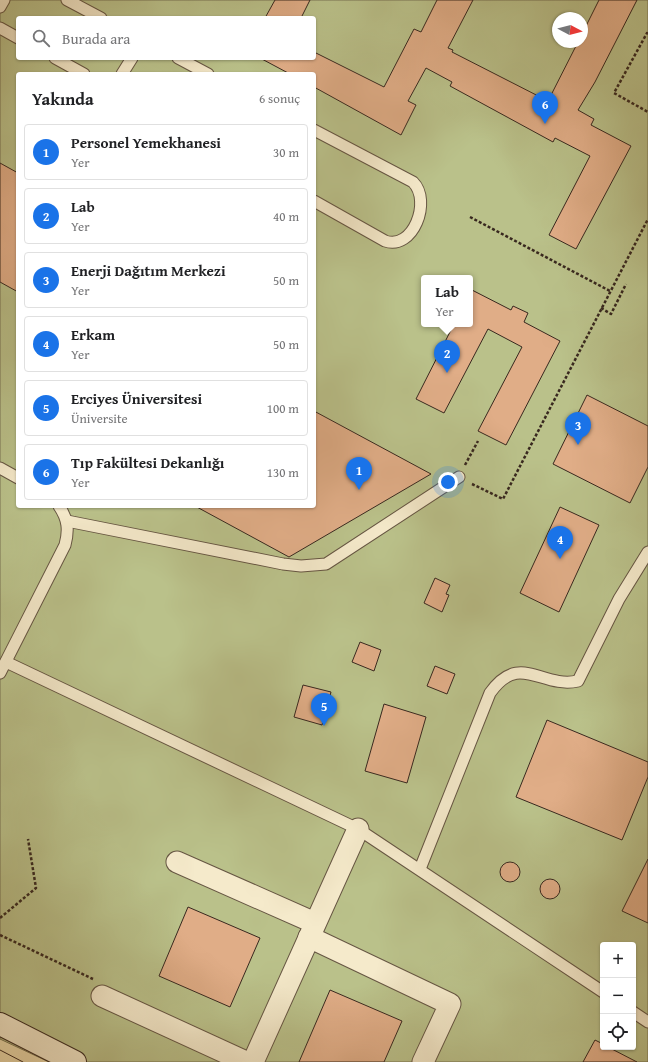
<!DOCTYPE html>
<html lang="tr">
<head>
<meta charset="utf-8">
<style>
  :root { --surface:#fff; --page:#f2f2f2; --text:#202124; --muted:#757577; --line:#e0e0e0; --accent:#1a73e8 }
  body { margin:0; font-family:"Gentium Book Plus",serif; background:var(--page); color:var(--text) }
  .controls { position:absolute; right:12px; bottom:12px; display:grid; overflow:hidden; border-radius:4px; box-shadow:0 1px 3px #0004 }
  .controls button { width:36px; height:36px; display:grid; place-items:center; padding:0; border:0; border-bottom:1px solid var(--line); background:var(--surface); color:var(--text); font:20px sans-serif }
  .compass { position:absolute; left:552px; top:12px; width:36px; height:36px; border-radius:50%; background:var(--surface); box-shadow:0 1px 3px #0004; rotate:97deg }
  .you { position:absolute; left:448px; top:482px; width:14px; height:14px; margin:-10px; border:3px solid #fff; border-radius:50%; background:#1a73e8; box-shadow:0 0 0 6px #1a73e833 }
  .badge { display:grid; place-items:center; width:26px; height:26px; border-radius:50%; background:var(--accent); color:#fff; font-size:13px; font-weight:700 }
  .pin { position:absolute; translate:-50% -33px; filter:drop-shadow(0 1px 2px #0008) }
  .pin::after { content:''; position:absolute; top:21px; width:14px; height:12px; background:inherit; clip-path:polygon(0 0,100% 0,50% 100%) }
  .popup { position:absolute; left:421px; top:275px; width:52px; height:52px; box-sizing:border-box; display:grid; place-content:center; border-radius:4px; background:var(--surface); filter:drop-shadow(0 1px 3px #0005); font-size:13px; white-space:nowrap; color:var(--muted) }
  .popup b { font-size:15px; color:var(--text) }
  .popup::after { content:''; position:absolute; left:50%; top:100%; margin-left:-8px; border:8px solid transparent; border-top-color:var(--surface) }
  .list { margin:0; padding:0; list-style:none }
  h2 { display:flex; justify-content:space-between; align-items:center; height:52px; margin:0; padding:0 16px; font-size:17px }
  h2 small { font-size:13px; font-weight:400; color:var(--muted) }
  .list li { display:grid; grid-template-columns:26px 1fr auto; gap:12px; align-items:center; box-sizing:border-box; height:56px; margin:0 8px 8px; padding:0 8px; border:1px solid var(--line); border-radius:4px }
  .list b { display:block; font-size:15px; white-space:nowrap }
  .list p { margin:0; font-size:13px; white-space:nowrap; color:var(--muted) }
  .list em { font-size:13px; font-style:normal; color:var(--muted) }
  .icon { flex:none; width:22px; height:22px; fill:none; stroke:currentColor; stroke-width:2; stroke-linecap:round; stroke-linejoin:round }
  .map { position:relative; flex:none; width:648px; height:1062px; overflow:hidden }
  .search { position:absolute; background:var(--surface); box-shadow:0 1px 3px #0004; left:16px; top:16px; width:300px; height:44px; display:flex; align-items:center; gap:10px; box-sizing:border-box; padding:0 14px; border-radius:4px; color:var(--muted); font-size:15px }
  .panel { position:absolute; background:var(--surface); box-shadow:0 1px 3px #0004; left:16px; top:72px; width:300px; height:436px; border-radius:4px }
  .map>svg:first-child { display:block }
</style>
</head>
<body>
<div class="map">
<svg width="648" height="1062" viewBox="0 0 648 1062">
  <rect width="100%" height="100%" fill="#efdeaf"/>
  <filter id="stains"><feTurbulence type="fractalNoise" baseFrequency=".005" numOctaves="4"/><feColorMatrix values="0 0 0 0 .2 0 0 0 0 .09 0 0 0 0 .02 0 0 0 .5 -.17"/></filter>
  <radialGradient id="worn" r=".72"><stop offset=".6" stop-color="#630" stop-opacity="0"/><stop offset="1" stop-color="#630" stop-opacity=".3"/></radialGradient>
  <path fill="#bac18a" stroke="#797454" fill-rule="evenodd" d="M0,0h648v1062h-599l-49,-23zM18,18h296v40h-296zM558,18h24v24h-24zM18,74h296v432h-296zM424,278h46v46h-46zM603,945h30v102h-30z"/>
  <g fill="#e0ad87" stroke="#38281f">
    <polygon points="275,0 310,0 301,18 265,18"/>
    <polygon points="437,0 473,0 448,48 453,50 452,52 548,101 578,42 582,42 582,34 599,0 637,0 595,82 578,110 594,119 591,125 631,146 576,249 549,235 590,156 555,138 553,142 450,86 452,82 426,68 408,101 416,105 401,135 314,87 314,74 290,74 260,58 314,58 314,52 384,87 414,29 421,32"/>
    <polygon points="0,163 18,173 18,292 0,282"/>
    <polygon points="470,289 511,310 513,306 528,313 524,322 560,341 506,445 478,431 522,347 488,329 444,413 416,399 454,324 470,324"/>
    <polygon points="587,395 648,426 648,467 630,503 553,464"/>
    <polygon points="314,411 431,474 289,557 195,506 314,506"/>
    <polygon points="560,507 599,525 559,612 520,593"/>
    <polygon points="435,578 450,585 446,594 449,595 442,612 424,603"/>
    <polygon points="360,642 381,650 374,671 352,662"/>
    <polygon points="435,666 455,674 447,694 427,686"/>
    <polygon points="303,685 331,692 322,725 294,717"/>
    <polygon points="384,704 426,717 407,783 365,771"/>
    <polygon points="547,720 648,762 648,777 622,840 516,797"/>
    <polygon points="648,859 648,923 622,911"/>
    <circle cx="510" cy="872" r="10"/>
    <circle cx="550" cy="889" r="10"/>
    <polygon points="188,907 260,938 230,1007 159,976"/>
    <polygon points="330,990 402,1021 384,1062 299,1062"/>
    <polygon points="595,1040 603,1044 603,1047 608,1047 637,1062 583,1062"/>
  </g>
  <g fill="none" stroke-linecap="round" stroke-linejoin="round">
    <defs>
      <g id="lane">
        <polyline points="67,0 101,18"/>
        <polyline points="0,7 4,0"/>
        <polyline points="0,28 18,38"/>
        <polyline points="55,58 84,74"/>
        <polyline points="178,58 208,74"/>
        <polyline points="122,74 132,58"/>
        <path d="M314,130l99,52c19,19 0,69 -28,59l-71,-40"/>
        <polyline points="0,468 18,478"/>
        <polyline points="67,521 283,564 301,566 326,564 459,477"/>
        <polyline points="6,662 358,829 603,992"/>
        <path d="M0,673l65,-128c4,-15 3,-26 -6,-39"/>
        <path d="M420,869l70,-176c30,-42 51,-4 88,-12l41,-82 29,-47"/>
        <polyline points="633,1012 648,1022"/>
      </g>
      <g id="street">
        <polyline points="177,862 315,923"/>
        <polyline points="309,937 450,1004 423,1062"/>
        <polyline points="102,996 246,1062"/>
        <polyline points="253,1062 358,829"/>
      </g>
      <polyline id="secondary" points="0,1024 75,1062"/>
    </defs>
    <use href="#lane" stroke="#665643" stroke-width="13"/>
    <use href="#street" stroke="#665643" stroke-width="23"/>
    <use href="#secondary" stroke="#38281f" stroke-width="24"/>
    <g stroke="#38281f" stroke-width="2.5" stroke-dasharray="3 2" stroke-linecap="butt">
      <polyline points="648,34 647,33 614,93 648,112"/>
      <polyline points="470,217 610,291"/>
      <polyline points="601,308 611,314 626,284"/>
      <polyline points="465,465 478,441"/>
      <polyline points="472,484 503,499 648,219"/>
      <polyline points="0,918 36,888 28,839"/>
      <polyline points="0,935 93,979"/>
    </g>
    <use href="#lane" stroke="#f5eacb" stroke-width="11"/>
    <use href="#street" stroke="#f5eacb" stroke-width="21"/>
    <use href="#secondary" stroke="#f5eacb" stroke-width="22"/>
    <polyline stroke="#38281f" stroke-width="1" points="0,1050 23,1062"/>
  </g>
  <rect width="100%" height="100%" filter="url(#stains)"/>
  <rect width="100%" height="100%" fill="url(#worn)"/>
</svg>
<div class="controls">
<button>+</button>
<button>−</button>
<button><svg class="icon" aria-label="locate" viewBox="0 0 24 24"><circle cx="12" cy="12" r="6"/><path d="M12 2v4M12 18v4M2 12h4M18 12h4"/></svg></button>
</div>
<svg class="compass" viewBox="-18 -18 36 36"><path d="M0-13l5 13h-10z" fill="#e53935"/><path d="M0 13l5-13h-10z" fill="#757577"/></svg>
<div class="you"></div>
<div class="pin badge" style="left:359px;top:490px">1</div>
<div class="pin badge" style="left:447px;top:373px">2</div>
<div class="popup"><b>Lab</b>Yer</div>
<div class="pin badge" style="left:578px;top:445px">3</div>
<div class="pin badge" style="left:560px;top:559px">4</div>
<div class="pin badge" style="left:324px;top:726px">5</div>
<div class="pin badge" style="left:545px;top:124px">6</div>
<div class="search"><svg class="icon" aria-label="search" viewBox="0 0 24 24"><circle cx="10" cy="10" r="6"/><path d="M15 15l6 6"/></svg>Burada ara</div>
<section class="panel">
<h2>Yakında<small>6 sonuç</small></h2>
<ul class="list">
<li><span class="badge">1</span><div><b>Personel Yemekhanesi</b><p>Yer</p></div><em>30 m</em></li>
<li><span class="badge">2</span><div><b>Lab</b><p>Yer</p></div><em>40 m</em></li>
<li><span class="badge">3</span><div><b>Enerji Dağıtım Merkezi</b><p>Yer</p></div><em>50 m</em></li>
<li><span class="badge">4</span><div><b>Erkam</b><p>Yer</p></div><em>50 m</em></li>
<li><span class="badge">5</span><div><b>Erciyes Üniversitesi</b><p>Üniversite</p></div><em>100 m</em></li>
<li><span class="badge">6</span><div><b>Tıp Fakültesi Dekanlığı</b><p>Yer</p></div><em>130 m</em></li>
</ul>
</section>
</div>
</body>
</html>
